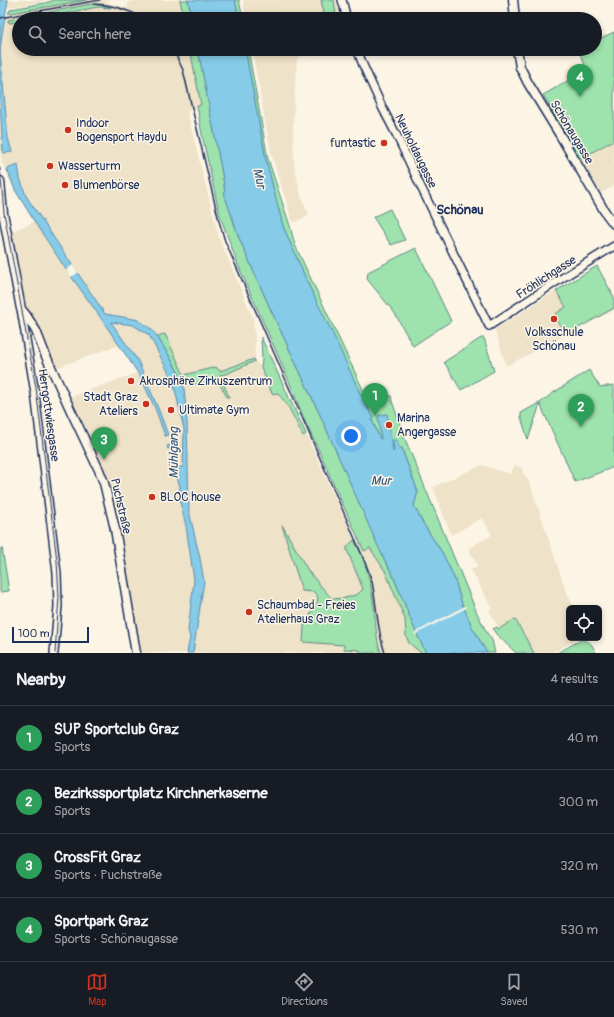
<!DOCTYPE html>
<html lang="en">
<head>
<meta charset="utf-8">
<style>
  :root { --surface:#171b24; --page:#20242c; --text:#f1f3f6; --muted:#9ea1a6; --line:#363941; --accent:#c8321e }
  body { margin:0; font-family:Pangolin,sans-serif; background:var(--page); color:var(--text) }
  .controls { position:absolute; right:12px; bottom:12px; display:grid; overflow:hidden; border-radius:6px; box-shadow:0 2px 6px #0003 }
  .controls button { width:36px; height:36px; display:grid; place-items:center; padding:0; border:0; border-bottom:1px solid var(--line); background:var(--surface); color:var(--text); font:20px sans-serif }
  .scale { position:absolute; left:12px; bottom:10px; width:77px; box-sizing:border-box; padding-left:4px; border:2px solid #1b2f5e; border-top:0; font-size:11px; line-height:14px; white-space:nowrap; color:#1b2f5e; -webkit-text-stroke:3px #fcf5e5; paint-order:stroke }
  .you { position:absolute; left:351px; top:436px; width:14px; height:14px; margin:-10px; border:3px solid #fff; border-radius:50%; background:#1a73e8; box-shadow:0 0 0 6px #1a73e833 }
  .badge { display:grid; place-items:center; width:26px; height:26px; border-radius:50%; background:var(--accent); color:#fff; font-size:13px; font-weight:700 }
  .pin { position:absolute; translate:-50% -33px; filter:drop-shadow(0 1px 2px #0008) }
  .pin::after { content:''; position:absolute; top:21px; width:14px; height:12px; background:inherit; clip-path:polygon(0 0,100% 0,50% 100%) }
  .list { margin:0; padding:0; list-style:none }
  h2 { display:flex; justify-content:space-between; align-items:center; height:52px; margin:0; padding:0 16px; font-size:17px }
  h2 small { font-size:13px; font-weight:400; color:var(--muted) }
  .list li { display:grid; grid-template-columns:26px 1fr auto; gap:12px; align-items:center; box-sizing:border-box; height:64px; padding:0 16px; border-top:1px solid var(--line) }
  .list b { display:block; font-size:15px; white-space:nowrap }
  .list p { margin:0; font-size:13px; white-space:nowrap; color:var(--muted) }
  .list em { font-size:13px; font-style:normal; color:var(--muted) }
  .icon { flex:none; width:22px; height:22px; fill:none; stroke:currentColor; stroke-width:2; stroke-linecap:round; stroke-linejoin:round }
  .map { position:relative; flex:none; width:614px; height:653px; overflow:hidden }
  .search { position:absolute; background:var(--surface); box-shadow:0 2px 6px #0003; left:12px; right:12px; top:12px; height:44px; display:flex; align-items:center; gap:10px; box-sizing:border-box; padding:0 14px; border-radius:22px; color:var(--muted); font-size:15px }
  .sheet { height:308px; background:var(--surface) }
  nav { display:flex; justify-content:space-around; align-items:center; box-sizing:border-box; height:56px; border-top:1px solid var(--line); background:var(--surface); font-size:11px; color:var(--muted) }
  nav a { display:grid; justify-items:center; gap:2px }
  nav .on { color:var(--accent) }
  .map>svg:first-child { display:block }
</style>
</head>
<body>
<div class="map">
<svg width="614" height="653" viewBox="0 0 614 653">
  <rect width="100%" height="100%" fill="#fcf5e5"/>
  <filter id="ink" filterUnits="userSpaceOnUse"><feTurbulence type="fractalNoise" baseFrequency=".025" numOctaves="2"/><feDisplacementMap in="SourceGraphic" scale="8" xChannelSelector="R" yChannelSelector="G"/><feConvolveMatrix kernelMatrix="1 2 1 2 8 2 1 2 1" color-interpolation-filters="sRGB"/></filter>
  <g filter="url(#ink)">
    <g fill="#eee2c8">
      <polygon points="0,0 50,0 12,7 0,8"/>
      <polygon points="87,0 112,0 105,2 128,8 128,2 141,0 180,0 184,19 19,19 19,49 190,49 201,105 197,106 187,112 219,238 253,318 255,340 255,361 261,367 272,394 277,393 280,396 291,413 303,436 306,434 354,540 358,537 364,550 370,548 385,571 405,619 406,636 409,643 421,653 381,653 378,640 373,600 367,569 356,544 347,550 363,589 358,594 342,599 331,598 309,572 283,527 302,590 314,592 318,597 317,603 304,626 333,644 344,645 361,650 360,653 193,653 195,635 190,637 187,653 139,653 104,483 65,399 137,373 119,345 53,369 20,293 11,232 34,222 15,190 2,163 0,149 0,22 8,20 0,21 0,16 16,12"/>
      <polygon points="243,0 336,0 341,19 246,19"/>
      <polygon points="252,49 343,49 299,57 297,61 295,84 293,129 294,165 301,196 309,215 296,222 293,222 292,220 271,153"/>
      <polygon points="614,141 614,186 601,193 580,159"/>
      <polygon points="597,266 614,297 614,310 506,366 495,330 497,328 544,298"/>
      <polygon points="482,465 510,474 515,465 523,469 522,471 530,484 565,588 574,608 569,608 569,638 579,638 552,653 534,653 516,620 499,629 489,610 492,608 471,570 478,566 468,548 492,535 482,518 451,535 433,487"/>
    </g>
    <g fill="#9ee2ad" stroke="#5c8886">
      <polygon points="55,0 87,0 11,13 8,13 11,9 45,3"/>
      <polygon points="180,0 188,0 192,19 184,19"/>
      <polygon points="235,0 239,0 243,19 239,19"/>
      <polygon points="321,0 334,0 336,16 325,18"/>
      <polygon points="91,4 111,7 111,8 98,7 36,19 19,19 19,22 10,23 8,22 8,20"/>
      <polygon points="614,32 614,140 580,159 543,95 587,70 578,49 595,49 595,41"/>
      <polygon points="190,49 198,49 224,184 225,196 239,238 269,306 321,417 385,561 392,573 415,630 426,653 421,653 409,643 406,636 405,619 385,571 370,548 364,551 333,483 320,453 306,424 289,381 238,265 220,216 202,135 197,106 201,105"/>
      <polygon points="245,49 248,49 268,159 290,226 295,245 367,398 376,399 385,393 391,396 392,401 405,439 477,613 487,633 492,640 495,653 487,653 472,627 461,601 455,580 443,554 424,525 414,506 417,494 418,492 404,455 402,448 393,452 380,439 372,420 372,416 365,401 360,393 309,286 283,226 266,160"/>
      <polygon points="390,209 405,240 391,245 373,217"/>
      <polygon points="416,248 451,321 413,346 394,312 367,279 368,272"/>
      <polygon points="597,266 614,297 614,308 566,335 554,315 566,307 556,291"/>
      <path d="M165,334l19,41 32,-8 4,4 34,-12 1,2 -29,13 -6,1 9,22h-2l-10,-18 -12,4 -22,2c-5,-18 -17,-33 -26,-49z"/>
      <path d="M261,337l45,97 -3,2c-8,-15 -14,-32 -26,-43l-5,1 -11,-27 1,-7z"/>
      <polygon points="481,338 484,338 494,371 461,390 444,362"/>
      <polygon points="589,370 600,387 614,385 614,467 575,482 540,404 528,440 521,417 521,413 537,404 540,403 553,393"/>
      <path d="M282,525l27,47 22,26 11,1 16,-5 5,-5 -16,-39v-3l7,-7c11,18 16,40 19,60 3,18 2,36 8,53h-21v-3l-16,-1v-4l-41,-3 1,-16 13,-23 1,-6 -4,-5 -12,-1z"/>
      <polygon points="2,548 9,591 0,592 0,549"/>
      <polygon points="515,619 534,653 516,653 496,634 493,629 497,627 499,629"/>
      <path d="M581,640c9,0 12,6 15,13h-39z"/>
    </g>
    <g fill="#86cbe7" stroke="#5b8db0">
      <polygon points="0,0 8,0 2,34 0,51 8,138 12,152 3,153 0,103"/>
      <polygon points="188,0 235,0 239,19 192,19"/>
      <path d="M198,49h47l21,111 17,66 26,60 24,48 27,59c4,6 9,21 14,24l-2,3 8,19h1l-3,-23 9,-2 6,37v1l1,-1 -1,-11h4l2,8h3l2,7 14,37 -1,2 -3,12 10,19 19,29 12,26 6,21 11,26 15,26h-61l-11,-23 -23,-57 -7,-12 -8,-17 -56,-127 -52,-111 -30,-68 -14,-42 -1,-12z"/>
      <polygon points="18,165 20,178 26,196 105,314 134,319 138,320 151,329 157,336 171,359 181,378 184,388 187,421 189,511 198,550 199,553 204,581 193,653 187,653 190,637 188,630 194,580 186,526 179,498 180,486 170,460 173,458 169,448 168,449 167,446 172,444 178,467 183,467 184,429 173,381 149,335 133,325 111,322 138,361 158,408 168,435 165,436 155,408 140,376 96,311 65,268 36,224 15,190 7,169"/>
    </g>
    <g fill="#fcf5e5">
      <polygon points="73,265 78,273 71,277 66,270"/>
      <polygon points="465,606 466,608 416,634 417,637 414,633"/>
    </g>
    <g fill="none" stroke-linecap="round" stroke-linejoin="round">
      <defs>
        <g id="minor">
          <polyline points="342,0 347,19"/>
          <polyline points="357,49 363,65 383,109 397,136 420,185 489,326 559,280 614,246"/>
          <polyline points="21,309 35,393 57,573 58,606 54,653"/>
        </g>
        <g id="major">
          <polyline points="513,0 515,19"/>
          <polyline points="517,49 520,67 528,83 560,135 605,212 614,224"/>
          <polyline points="0,181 3,213 21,309 26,315 36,331 45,354 71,411 99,470 104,483 115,529 136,653"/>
        </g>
      </defs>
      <use href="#minor" stroke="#1b2f5e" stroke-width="10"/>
      <use href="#major" stroke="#1b2f5e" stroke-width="11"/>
      <use href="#minor" stroke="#fcf5e5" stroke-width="7"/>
      <use href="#major" stroke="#fcf5e5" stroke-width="8"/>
      <polyline stroke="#1b2f5e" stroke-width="1" points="0,168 4,213 36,388 57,561 59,597 55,653"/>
      <g stroke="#1b2f5e" stroke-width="1.5">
        <path d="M94,4c18,0 35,6 50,15"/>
        <polyline points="0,18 100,0"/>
        <path d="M173,49l10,21 36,151 6,20 125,286c7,18 17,36 22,55 5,24 5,48 13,71"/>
      </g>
    </g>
  </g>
  <g fill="#c8321e" stroke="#fcf5e5" stroke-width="1.5">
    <circle cx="68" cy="130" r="4"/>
    <circle cx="384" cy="143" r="4"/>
    <circle cx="50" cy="166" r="4"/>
    <circle cx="65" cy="185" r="4"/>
    <circle cx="554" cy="319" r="4"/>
    <circle cx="131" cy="381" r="4"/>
    <circle cx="146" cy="404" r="4"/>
    <circle cx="171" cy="410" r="4"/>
    <circle cx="389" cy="425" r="4"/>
    <circle cx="152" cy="497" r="4"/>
    <circle cx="249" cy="612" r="4"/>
  </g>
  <g text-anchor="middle" stroke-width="3" stroke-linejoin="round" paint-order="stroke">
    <g font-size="12" fill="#1b2f5e" stroke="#fcf5e5" text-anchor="start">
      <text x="76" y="127">Indoor<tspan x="76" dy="14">Bogensport Haydu</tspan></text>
      <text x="376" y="147" text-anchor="end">funtastic</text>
      <text x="58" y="170">Wasserturm</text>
      <text x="73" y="189">Blumenbörse</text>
      <text x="554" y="336" text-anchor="middle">Volksschule<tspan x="554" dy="14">Schönau</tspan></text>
      <text x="139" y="385">Akrosphäre Zirkuszentrum</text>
      <text x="138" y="401" text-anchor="end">Stadt Graz<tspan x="138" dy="14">Ateliers</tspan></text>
      <text x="179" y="414">Ultimate Gym</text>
      <text x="397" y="422">Marina<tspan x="397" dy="14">Angergasse</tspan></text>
      <text x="160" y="501">BLOC house</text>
      <text x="257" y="609">Schaumbad - Freies<tspan x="257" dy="14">Atelierhaus Graz</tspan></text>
    </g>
    <g font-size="12" fill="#1b2f5e" stroke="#fcf5e5">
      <text transform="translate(572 132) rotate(59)" y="4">Schönaugasse</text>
      <text transform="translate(416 151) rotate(64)" y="4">Neuholdaugasse</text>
      <text transform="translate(546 277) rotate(-33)" y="4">Fröhlichgasse</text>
      <text transform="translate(49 415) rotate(82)" y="4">Herrgottwiesgasse</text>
      <text transform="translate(121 506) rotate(77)" y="4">Puchstraße</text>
    </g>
    <g font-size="13" font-style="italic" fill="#365680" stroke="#fcf5e5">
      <text transform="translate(260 178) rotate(76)" y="5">Mur</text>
      <text transform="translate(173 453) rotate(-90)" y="5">Mühlgang</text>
      <text x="381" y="485">Mur</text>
    </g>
    <g font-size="13" font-weight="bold" fill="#1b2f5e" stroke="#fcf5e5">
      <text x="460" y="214">Schönau</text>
    </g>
  </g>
</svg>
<div class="controls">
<button><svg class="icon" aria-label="locate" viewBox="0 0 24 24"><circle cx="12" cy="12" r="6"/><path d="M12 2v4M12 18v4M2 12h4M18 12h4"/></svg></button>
</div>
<div class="scale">100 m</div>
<div class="you"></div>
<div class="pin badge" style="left:375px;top:416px;background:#2e9e5b">1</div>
<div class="pin badge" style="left:581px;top:427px;background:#2e9e5b">2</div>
<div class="pin badge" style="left:104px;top:460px;background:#2e9e5b">3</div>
<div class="pin badge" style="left:580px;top:97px;background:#2e9e5b">4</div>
<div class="search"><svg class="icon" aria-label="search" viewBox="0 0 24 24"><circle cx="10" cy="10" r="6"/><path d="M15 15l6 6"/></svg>Search here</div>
</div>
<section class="sheet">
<h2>Nearby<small>4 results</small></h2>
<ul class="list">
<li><span class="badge" style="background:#2e9e5b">1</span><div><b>SUP Sportclub Graz</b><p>Sports</p></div><em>40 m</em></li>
<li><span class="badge" style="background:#2e9e5b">2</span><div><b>Bezirkssportplatz Kirchnerkaserne</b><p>Sports</p></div><em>300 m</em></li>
<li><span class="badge" style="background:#2e9e5b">3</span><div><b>CrossFit Graz</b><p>Sports · Puchstraße</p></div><em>320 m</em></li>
<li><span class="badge" style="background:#2e9e5b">4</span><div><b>Sportpark Graz</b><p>Sports · Schönaugasse</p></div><em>530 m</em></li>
</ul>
</section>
<nav>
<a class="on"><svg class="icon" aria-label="map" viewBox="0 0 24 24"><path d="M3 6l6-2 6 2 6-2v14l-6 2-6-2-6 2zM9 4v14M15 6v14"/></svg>Map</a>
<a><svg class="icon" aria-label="directions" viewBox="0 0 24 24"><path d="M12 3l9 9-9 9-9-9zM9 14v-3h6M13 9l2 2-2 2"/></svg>Directions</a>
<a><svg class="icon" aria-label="saved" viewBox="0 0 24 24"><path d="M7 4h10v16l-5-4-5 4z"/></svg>Saved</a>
</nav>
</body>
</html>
